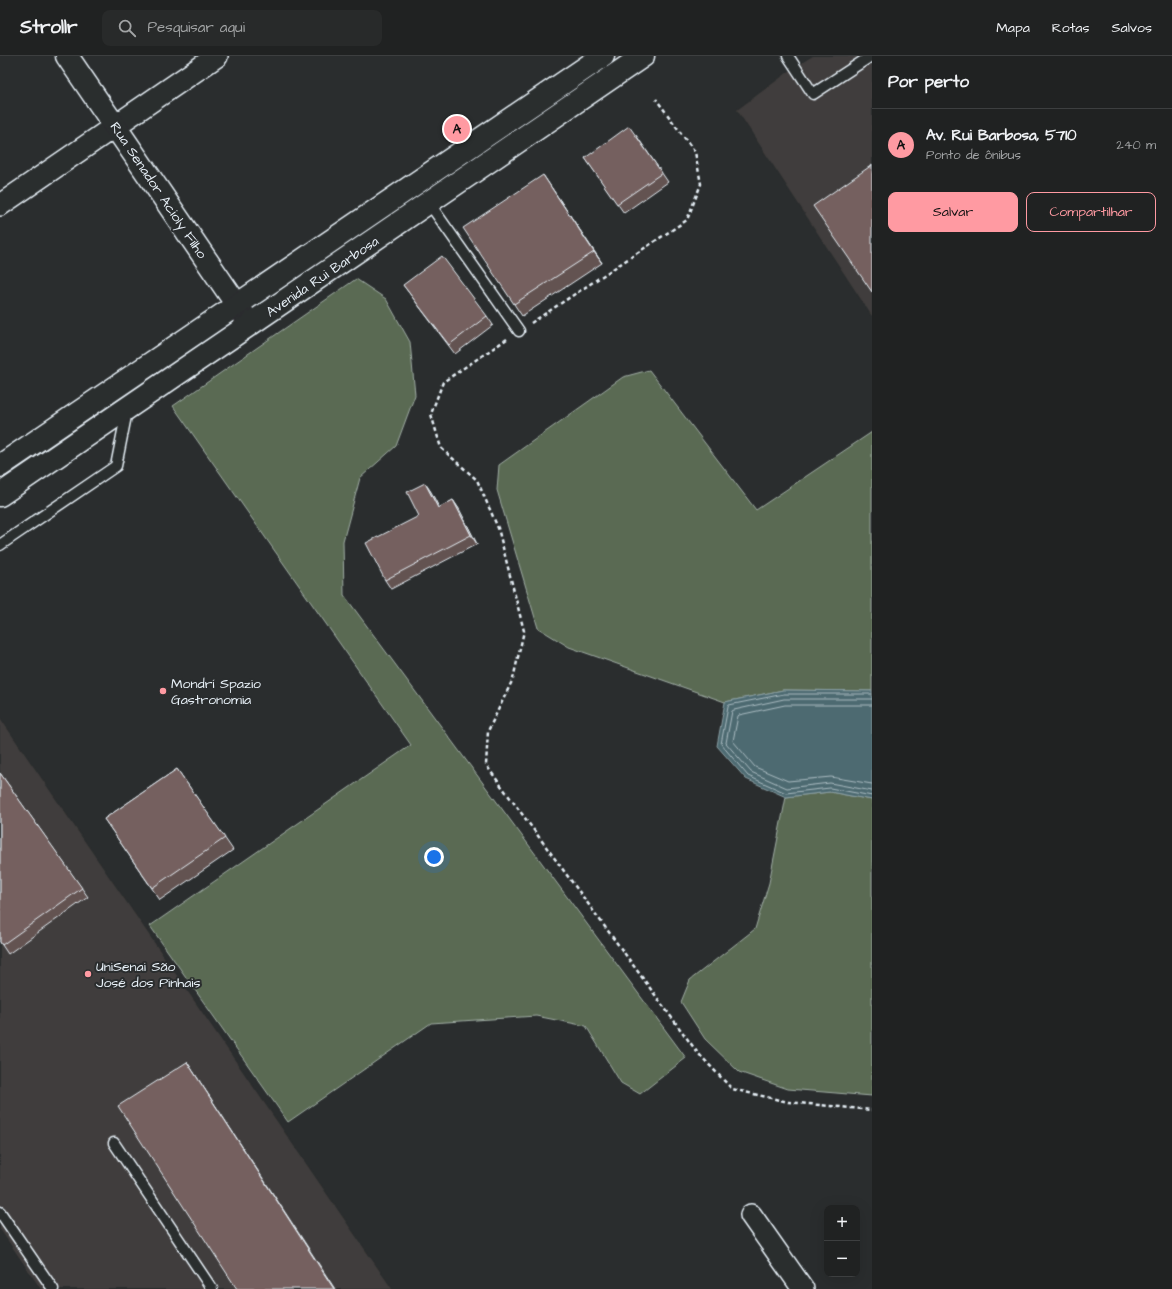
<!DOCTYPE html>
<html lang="pt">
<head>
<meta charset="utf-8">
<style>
  :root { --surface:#202222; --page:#282a2a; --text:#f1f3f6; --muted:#a2a4a5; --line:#3d3f40; --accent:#ff9aa2 }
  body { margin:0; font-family:"Architects Daughter",sans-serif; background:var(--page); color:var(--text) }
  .controls { position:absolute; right:12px; bottom:12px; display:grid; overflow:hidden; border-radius:8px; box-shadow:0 4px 16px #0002 }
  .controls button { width:36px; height:36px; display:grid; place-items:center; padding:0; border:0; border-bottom:1px solid var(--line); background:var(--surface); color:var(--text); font:20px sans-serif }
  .you { position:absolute; left:434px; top:801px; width:14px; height:14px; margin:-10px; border:3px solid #fff; border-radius:50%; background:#1a73e8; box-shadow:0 0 0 6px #1a73e833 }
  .badge { display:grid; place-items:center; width:26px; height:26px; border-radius:50%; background:var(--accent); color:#111; font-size:13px; font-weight:700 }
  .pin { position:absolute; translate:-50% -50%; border:2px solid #fff; box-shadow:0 1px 4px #0006 }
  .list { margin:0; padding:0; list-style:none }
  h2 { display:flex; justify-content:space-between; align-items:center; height:52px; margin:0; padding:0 16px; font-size:17px }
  h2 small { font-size:13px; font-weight:400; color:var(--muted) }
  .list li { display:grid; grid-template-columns:26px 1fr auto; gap:12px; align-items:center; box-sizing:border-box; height:72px; padding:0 16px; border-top:1px solid var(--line) }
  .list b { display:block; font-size:15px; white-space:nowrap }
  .list p { margin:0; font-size:13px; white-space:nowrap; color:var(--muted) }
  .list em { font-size:13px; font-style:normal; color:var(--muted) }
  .actions { display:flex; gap:8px; padding:12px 16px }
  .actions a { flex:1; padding:9px 0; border:1px solid var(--accent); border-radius:8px; text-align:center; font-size:14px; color:var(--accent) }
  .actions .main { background:var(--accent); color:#111 }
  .icon { flex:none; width:22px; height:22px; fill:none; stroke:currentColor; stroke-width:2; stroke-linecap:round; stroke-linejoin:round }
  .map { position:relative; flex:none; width:872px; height:1233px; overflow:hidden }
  header { display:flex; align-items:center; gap:24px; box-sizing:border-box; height:56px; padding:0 20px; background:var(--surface); border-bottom:1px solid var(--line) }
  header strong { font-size:19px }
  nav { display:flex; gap:22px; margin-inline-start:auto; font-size:14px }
  .search { width:280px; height:36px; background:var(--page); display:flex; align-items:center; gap:10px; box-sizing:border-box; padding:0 14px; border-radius:8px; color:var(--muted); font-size:15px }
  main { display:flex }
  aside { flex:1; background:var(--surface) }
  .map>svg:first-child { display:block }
</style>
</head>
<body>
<header>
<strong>Strollr</strong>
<div class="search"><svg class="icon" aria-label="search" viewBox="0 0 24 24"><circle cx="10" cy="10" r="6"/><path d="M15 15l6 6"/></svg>Pesquisar aqui</div>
<nav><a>Mapa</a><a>Rotas</a><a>Salvos</a></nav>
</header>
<main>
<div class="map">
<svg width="872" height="1233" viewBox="0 0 872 1233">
  <rect width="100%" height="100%" fill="#2a2d2e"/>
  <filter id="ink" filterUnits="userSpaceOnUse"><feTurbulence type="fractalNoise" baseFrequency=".025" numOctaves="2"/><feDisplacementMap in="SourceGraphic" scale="8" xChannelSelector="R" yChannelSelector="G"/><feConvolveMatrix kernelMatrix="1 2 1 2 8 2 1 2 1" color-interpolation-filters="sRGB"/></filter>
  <g filter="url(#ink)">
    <g fill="#403d3c">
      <polygon points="813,0 872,0 872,260 737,54 795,11"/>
      <polygon points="0,662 392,1233 41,1233 0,1173"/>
    </g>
    <g fill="#5a6a53" stroke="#a1aea6">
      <polygon points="356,223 386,243 410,286 415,339 396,390 360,422 343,485 344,539 686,1002 640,1038 621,1027 586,970 536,960 431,967 288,1066 150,870 411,689 173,350"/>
      <polygon points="649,314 756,454 872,376 872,635 783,634 725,646 569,591 538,572 497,434 499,409 623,321"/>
      <polygon points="830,736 872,744 872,1040 788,1033 739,1016 705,983 681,946 690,924 755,873 769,827 786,741"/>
    </g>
    <polygon fill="#4e6b71" stroke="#8ca1a7" points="783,634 872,635 872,744 830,736 786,741 746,723 717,690 725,646"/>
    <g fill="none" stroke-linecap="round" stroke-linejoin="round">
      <g stroke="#aabbc2" stroke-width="1">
        <polyline points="872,638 784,638 729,649 728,651 721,688 748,720 786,737 830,732 872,740"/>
        <polyline points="872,643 784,643 734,654 732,655 726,687 751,716 787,732 830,727 872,735"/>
        <polyline points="872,649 785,649 739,659 738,660 733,685 755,711 788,725 831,721 872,728"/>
      </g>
      <defs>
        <g id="lane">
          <polyline points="788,0 813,38 871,0"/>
          <polyline points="429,147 519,275"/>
          <polyline points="0,489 116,410 127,355"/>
          <polyline points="114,1087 212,1233"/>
          <polyline points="0,1156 53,1233"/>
        </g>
        <g id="street">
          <polyline points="0,149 217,0"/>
          <polyline points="751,1159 803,1233"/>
        </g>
        <polyline id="secondary" points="67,0 250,268"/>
        <g id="primary">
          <polyline points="0,410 603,0"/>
          <polyline points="0,439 643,0"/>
        </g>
      </defs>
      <use href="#lane" stroke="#e8f1f8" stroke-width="13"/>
      <use href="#street" stroke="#e8f1f8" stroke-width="24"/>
      <use href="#secondary" stroke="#e8f1f8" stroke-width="25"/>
      <use href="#primary" stroke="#e8f1f8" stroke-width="25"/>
      <g stroke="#e8f1f8" stroke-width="2.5" stroke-dasharray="4 3" stroke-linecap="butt">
        <polyline points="531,267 687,164 701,128 695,96 656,43"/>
        <polyline points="507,283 443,326 431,358 441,392 477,424 498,472 524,575 513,623 488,675 486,709 697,996 732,1033 788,1046 872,1054"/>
      </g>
      <use href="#lane" stroke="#2a2d2e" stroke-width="10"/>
      <use href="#street" stroke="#2a2d2e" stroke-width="21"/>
      <use href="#secondary" stroke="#2a2d2e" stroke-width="22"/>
      <use href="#primary" stroke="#2a2d2e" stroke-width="22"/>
    </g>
    <g fill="#645351" stroke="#e8f1f8">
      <polygon points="636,79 668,126 624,157 585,102"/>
      <polygon points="551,131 602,207 522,260 514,248"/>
      <polygon points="403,229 487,260 493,269 455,298"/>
      <polygon points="425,427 431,436 439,452 453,444 459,453 477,488 391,533 385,524 419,460"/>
      <polygon points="177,713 233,794 160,844 104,763"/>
      <polygon points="0,717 88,841 8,898 0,886"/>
    </g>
    <g fill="#514442" stroke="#e8f1f8">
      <polygon points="543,119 551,131 602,207 594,196"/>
      <polygon points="425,427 431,436 444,461 438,452"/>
      <polygon points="453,444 459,453 477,488 471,479"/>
      <polygon points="187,1006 193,1015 335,1233 334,1233"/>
    </g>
    <g fill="#74615e" stroke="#e8f1f8">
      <polygon points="629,70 662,117 617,148 585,102"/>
      <polygon points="872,109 872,236 813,150"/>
      <polygon points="543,119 594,196 514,248 463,172"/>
      <polygon points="442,200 487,260 449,289 403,229"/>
      <polygon points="425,427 438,452 453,444 471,479 385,524 366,487 419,460 407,436"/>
      <polygon points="177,713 225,782 152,832 104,763"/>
      <polygon points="0,717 82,832 2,889 0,886"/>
      <polygon points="187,1006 334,1233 237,1233 118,1050"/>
    </g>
  </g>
  <g fill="#ff9aa2" stroke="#2a2d2e" stroke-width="1.5">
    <circle cx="163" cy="635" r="4"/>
    <circle cx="88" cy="918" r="4"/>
  </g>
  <g text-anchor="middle" stroke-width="4" stroke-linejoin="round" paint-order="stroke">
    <g font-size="14" fill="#e8f1f8" stroke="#2a2d2e">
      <text transform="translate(159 134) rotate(56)" y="5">Rua Senador Acioly Filho</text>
      <text transform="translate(322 220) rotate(-34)" y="5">Avenida Rui Barbosa</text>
    </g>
    <g font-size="14" fill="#e8f1f8" stroke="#2a2d2e" text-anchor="start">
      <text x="171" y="632">Mondrí Spazio<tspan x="171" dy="16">Gastronomia</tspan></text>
      <text x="96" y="915">UniSenai São<tspan x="96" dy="16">José dos Pinhais</tspan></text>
    </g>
  </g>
</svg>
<div class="controls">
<button>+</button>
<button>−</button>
</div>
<div class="you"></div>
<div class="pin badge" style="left:457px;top:73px">A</div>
</div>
<aside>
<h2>Por perto<small></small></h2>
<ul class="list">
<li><span class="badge">A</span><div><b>Av. Rui Barbosa, 5710</b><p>Ponto de ônibus</p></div><em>240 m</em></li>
</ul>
<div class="actions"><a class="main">Salvar</a><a>Compartilhar</a></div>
</aside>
</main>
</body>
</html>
